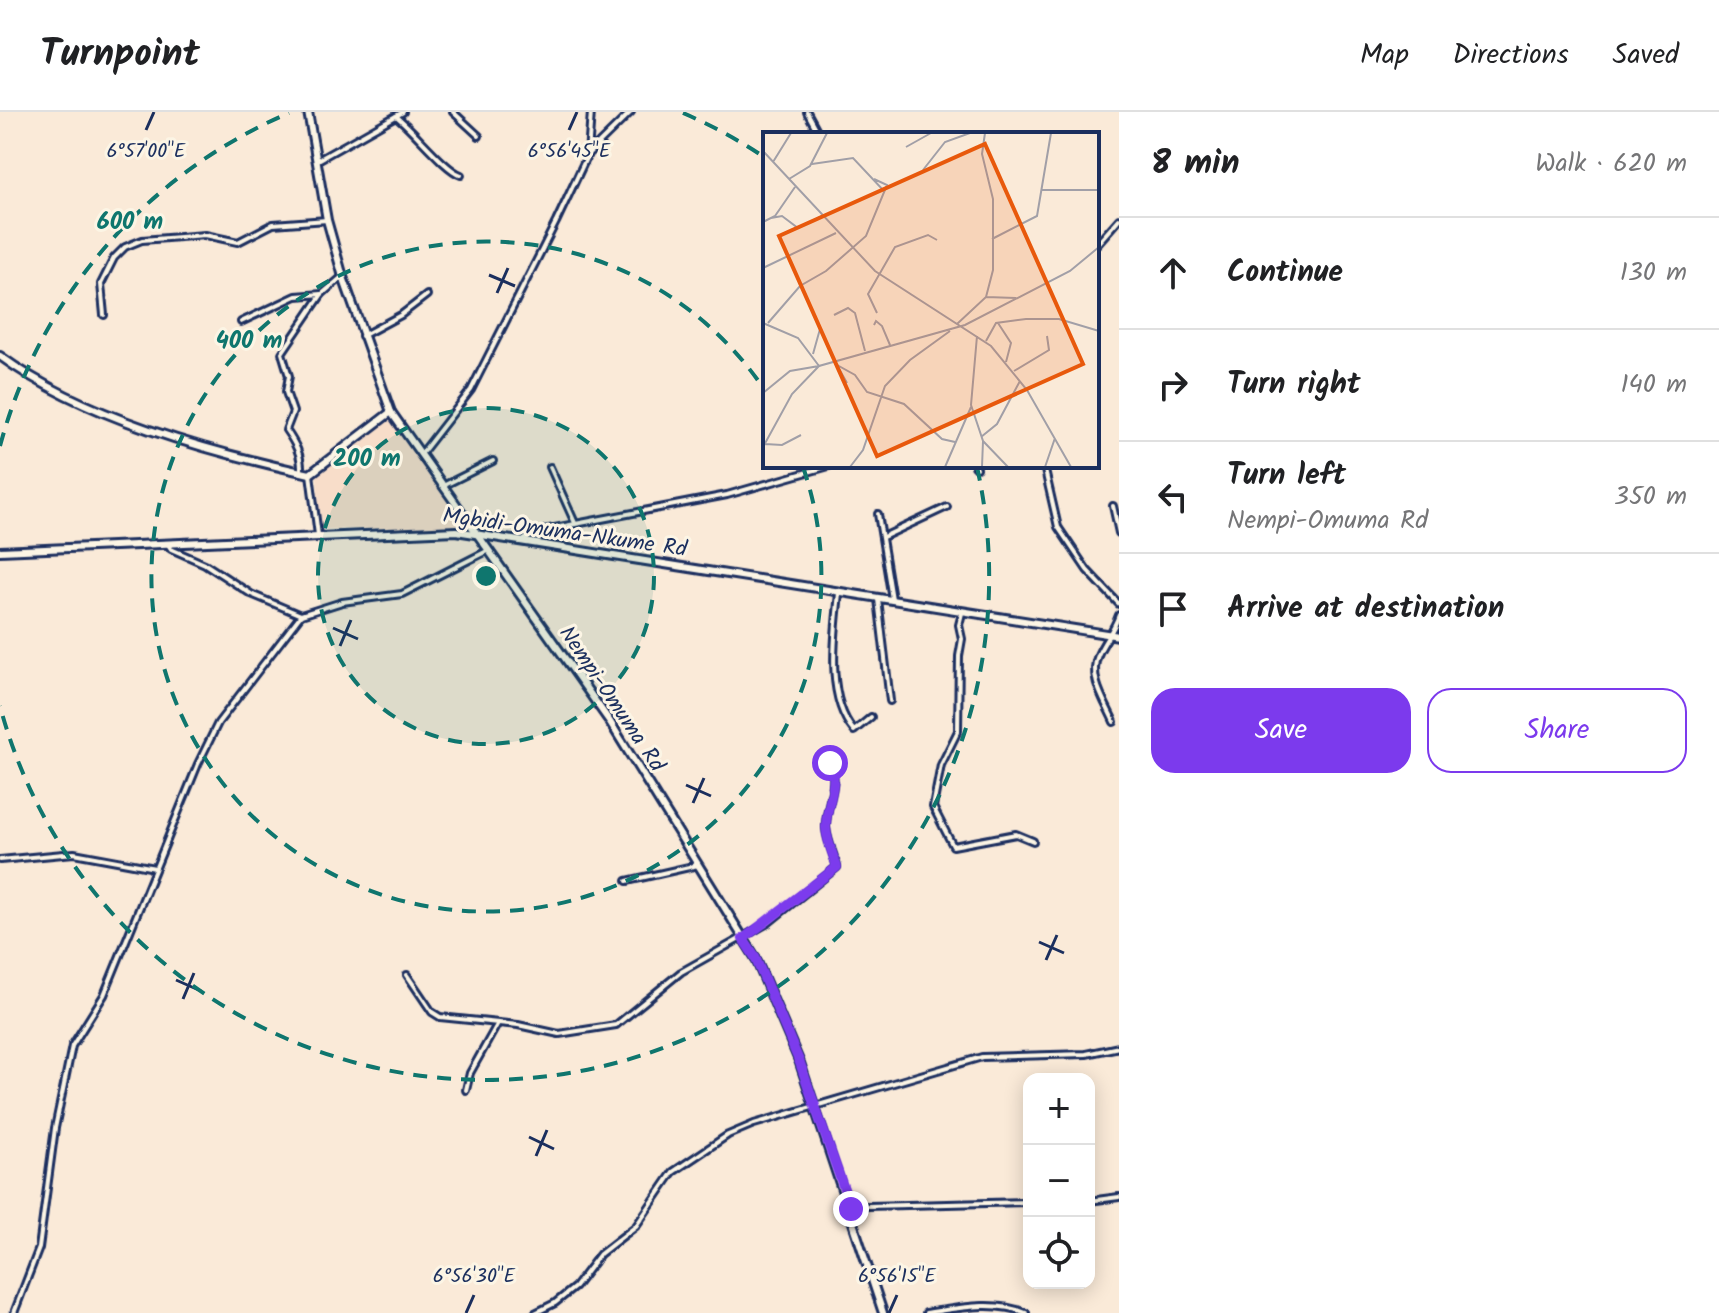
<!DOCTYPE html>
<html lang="en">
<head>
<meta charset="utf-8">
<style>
  :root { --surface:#fff; --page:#f6f6f6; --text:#202124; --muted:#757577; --line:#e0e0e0; --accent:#7c3aed }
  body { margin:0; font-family:Kalam,sans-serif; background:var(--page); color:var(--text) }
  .controls { position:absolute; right:24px; bottom:24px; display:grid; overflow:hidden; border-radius:16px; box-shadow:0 4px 20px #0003 }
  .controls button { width:72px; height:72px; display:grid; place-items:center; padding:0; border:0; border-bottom:2px solid var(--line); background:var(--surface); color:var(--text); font:40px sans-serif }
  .stop { position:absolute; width:24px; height:24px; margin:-18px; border:6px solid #7c3aed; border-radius:50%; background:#fff }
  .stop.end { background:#7c3aed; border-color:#fff; box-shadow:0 2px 8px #0008 }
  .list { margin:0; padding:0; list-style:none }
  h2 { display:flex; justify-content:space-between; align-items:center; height:104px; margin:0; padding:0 32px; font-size:34px }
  h2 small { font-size:26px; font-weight:400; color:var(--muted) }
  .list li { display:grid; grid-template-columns:52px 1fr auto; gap:24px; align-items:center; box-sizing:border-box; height:112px; padding:0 32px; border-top:2px solid var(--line) }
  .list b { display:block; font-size:30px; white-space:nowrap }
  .list p { margin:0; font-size:26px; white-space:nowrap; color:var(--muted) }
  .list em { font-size:26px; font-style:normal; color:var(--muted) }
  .actions { display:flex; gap:16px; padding:24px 32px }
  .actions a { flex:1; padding:18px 0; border:2px solid var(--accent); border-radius:24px; text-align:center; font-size:28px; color:var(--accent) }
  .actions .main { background:var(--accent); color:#fff }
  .icon { flex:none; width:44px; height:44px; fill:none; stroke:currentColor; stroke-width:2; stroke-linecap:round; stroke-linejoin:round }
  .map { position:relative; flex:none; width:1119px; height:1201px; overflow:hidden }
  header { display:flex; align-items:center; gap:48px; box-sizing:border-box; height:112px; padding:0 40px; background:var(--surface); border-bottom:2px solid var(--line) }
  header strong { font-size:38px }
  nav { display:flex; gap:44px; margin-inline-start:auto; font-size:28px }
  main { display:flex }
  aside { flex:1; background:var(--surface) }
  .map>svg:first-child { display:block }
</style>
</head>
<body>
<header>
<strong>Turnpoint</strong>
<nav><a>Map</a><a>Directions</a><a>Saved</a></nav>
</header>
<main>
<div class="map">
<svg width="1119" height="1201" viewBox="0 0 1119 1201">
  <rect width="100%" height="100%" fill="#faead8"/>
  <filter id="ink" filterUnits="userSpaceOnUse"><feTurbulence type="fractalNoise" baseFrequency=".0125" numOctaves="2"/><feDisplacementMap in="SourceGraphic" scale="16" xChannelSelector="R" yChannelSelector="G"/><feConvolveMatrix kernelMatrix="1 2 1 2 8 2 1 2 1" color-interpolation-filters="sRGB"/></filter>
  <g filter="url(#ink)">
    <polygon fill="#f8ddc9" points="390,304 419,348 467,416 320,417 317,363 375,312"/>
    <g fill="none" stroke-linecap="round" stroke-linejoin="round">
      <defs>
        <g id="street">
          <polyline points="453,0 479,24"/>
          <polyline points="807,0 819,22"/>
          <path d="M396,4c18,14 48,53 65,59"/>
          <polyline points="590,40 631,0"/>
          <polyline points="318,48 403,0"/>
          <polyline points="1097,132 1119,107"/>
          <polyline points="104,203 101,172 114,146 125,135 142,128 205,123 238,130 273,112 327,108"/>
          <polyline points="241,210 296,184 322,182"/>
          <polyline points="362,224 401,203 427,183"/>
          <polyline points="422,341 471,278 556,110 588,42 591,0"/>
          <polyline points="975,354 977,356"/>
          <polyline points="1044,354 1058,415 1087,458 1119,492"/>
          <polyline points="550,355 575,411"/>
          <path d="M301,360c1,-17 -6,-29 -15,-42l7,-18 -7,-20 3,-16 -7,-23 40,-59 20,-17"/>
          <polyline points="310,362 318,423"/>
          <polyline points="443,374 493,349"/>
          <polyline points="1113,394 1119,421"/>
          <polyline points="878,402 892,487"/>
          <polyline points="883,425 947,395"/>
          <polyline points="525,427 544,418 727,383 829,354"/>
          <polyline points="167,431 171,437 205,452 251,482 301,503"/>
          <path d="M839,481c-4,41 -14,104 15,138l17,-14"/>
          <polyline points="878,487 890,589"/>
          <polyline points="962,501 959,513 962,527 959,544 958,619 941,653 933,695 953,734 1016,722 1033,729"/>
          <path d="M1114,610c-9,-21 -26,-44 -16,-67 6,-14 16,-25 21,-40"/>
          <polyline points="0,748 74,741 155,756"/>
          <polyline points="627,769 698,753"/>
          <path d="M407,863l25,37 8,5 78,8 41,9 57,-9 65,-53 87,-49 69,-56c-3,-12 -10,-27 -11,-39 -1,-23 14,-44 4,-65"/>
          <polyline points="466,978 470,961 498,911"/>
          <polyline points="1089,1089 1119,1085"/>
          <polyline points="851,1097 868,1094 1029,1090"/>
          <polyline points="14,1201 39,1136 55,1016 72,934 104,883 198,652 218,611 301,503 342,490 402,482 489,438"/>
          <polyline points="535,1201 555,1191 575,1175 600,1142 636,1114 673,1060 728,1023 754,1012 982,945 1086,942 1119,935"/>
          <path d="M926,1201c33,-5 69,-13 100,0"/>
        </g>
        <g id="secondary">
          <polyline points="308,0 327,108 343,165 391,300 610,610 755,845 800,951 883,1201"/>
          <path d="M0,244c83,61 210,96 310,118l81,-62"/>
          <polyline points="0,439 456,419 1119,524"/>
        </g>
      </defs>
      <use href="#street" stroke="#1b2f5e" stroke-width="10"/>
      <use href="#secondary" stroke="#1b2f5e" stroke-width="12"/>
      <use href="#street" stroke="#fcf5e5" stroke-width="4"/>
      <use href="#secondary" stroke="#fcf5e5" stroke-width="6"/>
    </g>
  </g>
  <g fill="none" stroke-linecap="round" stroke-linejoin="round" filter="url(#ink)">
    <path stroke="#7c3aed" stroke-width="10" d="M830,651c10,21 -5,43 -4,65 1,13 7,27 11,39l-94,72 12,18 45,106 51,146"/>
  </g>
  <path fill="none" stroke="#1b2f5e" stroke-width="3" d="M146,18l8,-18M569,18l8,-18M489,163l26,11M497,181l11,-25M333,516l25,11M340,534l11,-26M686,673l25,11M693,691l11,-25M1039,830l25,11M1046,848l11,-25M176,868l25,11M183,887l11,-26M529,1025l25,12M536,1044l11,-26M466,1201l8,-18M889,1201l8,-18"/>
  <circle cx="486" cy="464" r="168" fill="#0f766e" fill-opacity=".12"/>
  <g fill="none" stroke="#0f766e" stroke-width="4" stroke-dasharray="14 10">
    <circle cx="486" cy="464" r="168"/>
    <path d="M803 355A335 335 0 1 1 764 277"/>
    <path d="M0 334A503 503 0 0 1 289 1M683 1A503 503 0 0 1 764 45M977 355A503 503 0 0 1 0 594"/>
  </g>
  <g text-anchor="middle" stroke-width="6" stroke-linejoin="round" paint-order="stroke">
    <g font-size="22" fill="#1b2f5e" stroke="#fcf5e5">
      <text transform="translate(565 419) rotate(8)" y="8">Mgbidi-Omuma-Nkume Rd</text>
      <text transform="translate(613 586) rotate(56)" y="8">Nempi-Omuma Rd</text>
    </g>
  </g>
  <g transform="translate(763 20)">
    <rect width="336" height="336" fill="#faead8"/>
    <path fill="none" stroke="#a19fa7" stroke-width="2" d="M143,15l25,-14M0,19l112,120 116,75 36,44 44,77M10,30l18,-29M49,32l41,-6 31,33M160,38l22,-28 25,-9M26,47l21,-13 17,-33M279,58h57M8,86l11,-2 16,12 24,-12M0,90l12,-6 20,-29M229,107l45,-23 14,-83M0,136l73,-35M223,165l30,1M114,181l-9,-19 27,-47 33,-12 9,5M71,183l14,-7 7,5 10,38M0,191l35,15 21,28 -29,5 -27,22M5,191l32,-37 26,-15 40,-35 21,-51 -13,-6M235,191l13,20 -5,19M194,192l29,-27 7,-27v-71l-11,-45 3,-21M111,193l2,-4 6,5 8,19M214,204l-6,69 12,36 -1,26M223,209l10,-18 30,-4h33l40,12M50,222l7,-25M251,239l35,-21 -2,-14M84,251l-10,-18 18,10 12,17 37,12 38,35 13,3M218,305l16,-13 23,-43M220,309l25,26M2,312l17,1 19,-10M0,315l29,-53 27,-28 146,-41 105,-54 29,-24M87,335l13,-17 22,-64 25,-26 40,-29M182,335l26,-60M282,335l10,-29"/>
    <path fill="#e8590c" fill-opacity="0.15" stroke="#e8590c" stroke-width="4" d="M222,12l98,220 -206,92 -98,-220z"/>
    <rect width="336" height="336" fill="none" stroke="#1b2f5e" stroke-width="4"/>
  </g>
  <g font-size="20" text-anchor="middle" fill="#1b2f5e" stroke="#fcf5e5" stroke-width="6" stroke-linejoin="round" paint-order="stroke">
    <text x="569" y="45">6°56'45"E</text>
    <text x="146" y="45">6°57'00"E</text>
    <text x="474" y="1170">6°56'30"E</text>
    <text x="897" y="1170">6°56'15"E</text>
  </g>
  <circle cx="486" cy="464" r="12" fill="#0f766e" stroke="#fcf5e5" stroke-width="4"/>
  <g font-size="24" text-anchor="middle" font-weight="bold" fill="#0f766e" stroke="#fcf5e5" stroke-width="6" stroke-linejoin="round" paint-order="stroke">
    <text x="130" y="117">600 m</text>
    <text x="249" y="236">400 m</text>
    <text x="367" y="354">200 m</text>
  </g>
</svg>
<div class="controls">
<button>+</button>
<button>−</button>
<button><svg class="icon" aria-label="locate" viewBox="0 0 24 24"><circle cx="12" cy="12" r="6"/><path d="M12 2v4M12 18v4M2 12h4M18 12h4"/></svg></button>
</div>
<div class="stop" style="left:830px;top:651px"></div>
<div class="stop end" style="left:851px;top:1097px"></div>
</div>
<aside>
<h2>8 min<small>Walk · 620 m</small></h2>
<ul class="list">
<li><svg class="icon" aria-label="ahead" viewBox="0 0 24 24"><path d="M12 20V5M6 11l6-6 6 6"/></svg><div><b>Continue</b></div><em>130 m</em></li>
<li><svg class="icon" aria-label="right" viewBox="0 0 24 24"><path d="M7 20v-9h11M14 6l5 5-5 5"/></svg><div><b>Turn right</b></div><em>140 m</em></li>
<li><svg class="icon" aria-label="left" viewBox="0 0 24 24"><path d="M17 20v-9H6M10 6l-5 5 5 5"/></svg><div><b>Turn left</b><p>Nempi-Omuma Rd</p></div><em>350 m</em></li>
<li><svg class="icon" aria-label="arrive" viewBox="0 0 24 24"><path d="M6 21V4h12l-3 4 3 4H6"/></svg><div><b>Arrive at destination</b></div></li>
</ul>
<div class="actions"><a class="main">Save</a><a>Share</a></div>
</aside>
</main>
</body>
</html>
